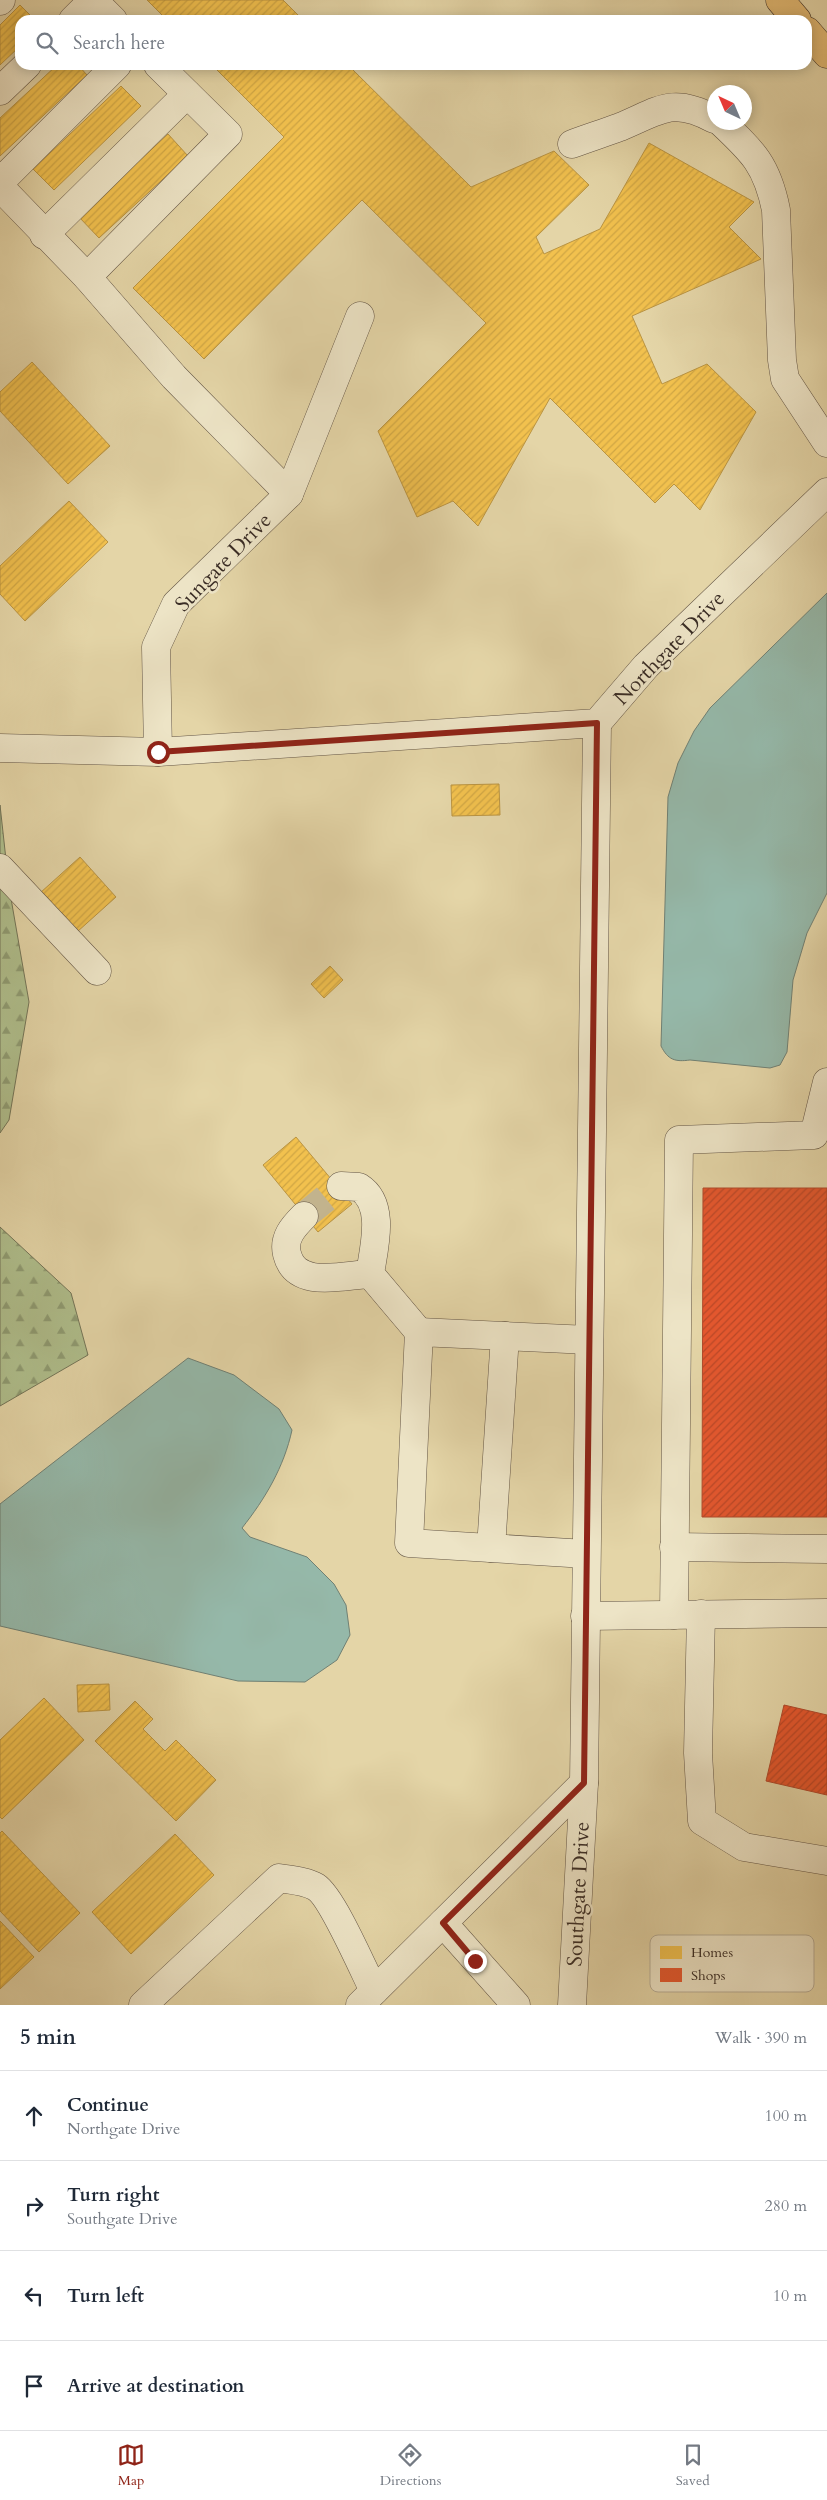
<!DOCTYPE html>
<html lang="en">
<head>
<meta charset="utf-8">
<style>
  :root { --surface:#fff; --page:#f6f6f7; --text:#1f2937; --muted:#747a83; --line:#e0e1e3; --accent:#8f2418 }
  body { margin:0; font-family:Cardo,serif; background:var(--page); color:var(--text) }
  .compass { position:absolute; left:707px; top:85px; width:45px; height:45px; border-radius:50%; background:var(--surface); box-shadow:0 2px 12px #0003; rotate:316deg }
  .stop { position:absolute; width:15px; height:15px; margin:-11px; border:4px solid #8f2418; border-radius:50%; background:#fff }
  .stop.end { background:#8f2418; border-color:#fff; box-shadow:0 1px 5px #0008 }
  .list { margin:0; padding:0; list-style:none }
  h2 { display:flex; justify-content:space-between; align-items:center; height:65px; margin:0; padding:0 20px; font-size:21px }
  h2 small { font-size:16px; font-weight:400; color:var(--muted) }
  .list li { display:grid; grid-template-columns:32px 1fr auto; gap:15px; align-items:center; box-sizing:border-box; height:90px; padding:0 20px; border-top:1px solid var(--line) }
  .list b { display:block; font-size:19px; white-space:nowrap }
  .list p { margin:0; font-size:16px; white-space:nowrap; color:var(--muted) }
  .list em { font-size:16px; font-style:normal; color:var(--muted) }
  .icon { flex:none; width:28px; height:28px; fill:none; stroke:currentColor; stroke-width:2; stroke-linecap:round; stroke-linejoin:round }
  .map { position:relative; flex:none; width:827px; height:2005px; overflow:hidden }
  .search { position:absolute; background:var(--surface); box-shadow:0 2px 12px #0003; left:15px; right:15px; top:15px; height:55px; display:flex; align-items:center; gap:12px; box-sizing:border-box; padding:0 18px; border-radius:15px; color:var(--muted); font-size:19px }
  .sheet { height:425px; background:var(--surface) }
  nav { display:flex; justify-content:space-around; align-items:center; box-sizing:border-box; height:70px; border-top:1px solid var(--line); background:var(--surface); font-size:14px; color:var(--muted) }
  nav a { display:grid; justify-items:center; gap:2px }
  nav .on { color:var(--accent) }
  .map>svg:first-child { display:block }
</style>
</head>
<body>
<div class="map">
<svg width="827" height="2005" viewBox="0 0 827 2005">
  <defs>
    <pattern id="forest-firs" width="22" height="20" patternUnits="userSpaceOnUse" patternTransform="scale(1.25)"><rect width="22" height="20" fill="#afbe8c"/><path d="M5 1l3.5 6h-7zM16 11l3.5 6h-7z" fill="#8f9b72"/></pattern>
    <pattern id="homes-hatch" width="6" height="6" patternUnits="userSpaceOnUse" patternTransform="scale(1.25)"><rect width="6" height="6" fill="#f2c14e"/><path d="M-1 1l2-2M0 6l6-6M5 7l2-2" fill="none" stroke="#d0a644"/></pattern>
    <pattern id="shops-hatch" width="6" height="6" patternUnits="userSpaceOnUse" patternTransform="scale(1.25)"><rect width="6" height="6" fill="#e4572e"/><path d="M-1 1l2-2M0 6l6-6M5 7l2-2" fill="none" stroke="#ba4827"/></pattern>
  </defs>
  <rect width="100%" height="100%" fill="#e4d5a7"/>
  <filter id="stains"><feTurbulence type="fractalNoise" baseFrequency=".004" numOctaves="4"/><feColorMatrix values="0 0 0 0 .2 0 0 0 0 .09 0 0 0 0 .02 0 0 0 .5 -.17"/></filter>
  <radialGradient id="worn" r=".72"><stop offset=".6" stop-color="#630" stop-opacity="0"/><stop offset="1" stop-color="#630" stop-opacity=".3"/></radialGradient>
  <g fill="url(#forest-firs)" stroke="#747558">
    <polygon points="0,805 9,887 29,1002 9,1120 0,1133"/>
    <polygon points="0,1227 71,1293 88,1355 0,1406"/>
  </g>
  <g fill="#95b8a9" stroke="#708074">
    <path d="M827,593v300l-20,40 -14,47 -6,72 -7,13 -10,3 -80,-8c-15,2 -22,0 -29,-14l7,-249 10,-34 16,-32 16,-23z"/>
    <path d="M188,1358l46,17 45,34 13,21c-8,37 -27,69 -50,98l8,9 57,20 27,27 12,21 4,30 -13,25 -32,22 -67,-1 -238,-55v-122z"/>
  </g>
  <g fill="url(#homes-hatch)" stroke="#ba9442">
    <polygon points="147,0 283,0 303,20 167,20"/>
    <polygon points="20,5 35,20 20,20 20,46 0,65 0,25"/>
    <polygon points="57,65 78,65 87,75 0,156 0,118"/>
    <polygon points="212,65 348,65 471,187 554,151 589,185 536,237 544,254 600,229 649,143 754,202 729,227 761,259 632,316 662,384 707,364 756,412 700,510 674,484 655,503 550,398 478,526 453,501 417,517 378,431 486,323 362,200 204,359 133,288 284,137"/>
    <polygon points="121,86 141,106 54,190 33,169"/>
    <polygon points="168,134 188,156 99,238 79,217"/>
    <polygon points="32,362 110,446 68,484 0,411 0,392"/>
    <polygon points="69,501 108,542 25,621 0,594 0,566"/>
    <polygon points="499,784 500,815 452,816 451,785"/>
    <polygon points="80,857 116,897 77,932 40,893"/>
    <polygon points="330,966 343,980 324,998 311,984"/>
    <polygon points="296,1137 352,1204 318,1232 263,1165"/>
    <polygon points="109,1684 110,1710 78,1712 77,1685"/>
    <polygon points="44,1698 84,1740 2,1819 0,1817 0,1740"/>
    <polygon points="135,1701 153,1719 143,1729 165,1751 176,1740 216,1780 176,1821 95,1741"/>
    <polygon points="2,1831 80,1913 39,1952 0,1911 0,1833"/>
    <polygon points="175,1834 214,1875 131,1954 92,1912"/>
    <polygon points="0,1921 34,1957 0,1989"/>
  </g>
  <g fill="url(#shops-hatch)" stroke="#b14a2b">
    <polygon points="703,1188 827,1188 827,1517 702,1517"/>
    <polygon points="784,1705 827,1715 827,1795 766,1781"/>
  </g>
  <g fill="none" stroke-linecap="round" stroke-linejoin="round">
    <polyline stroke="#c2b38d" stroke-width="28" stroke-dasharray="28 14" stroke-linecap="butt" points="304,1216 341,1186"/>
    <defs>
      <g id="minor">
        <polyline points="93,0 113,20"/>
        <polyline points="0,1 1,0"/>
        <polyline points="73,20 93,0"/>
        <polyline points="0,91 27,65"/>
        <path d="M721,122c32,30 46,43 55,88l6,150 3,19 42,64"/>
        <path d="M572,144c16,-6 32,-11 48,-17 39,-16 52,-31 94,-8"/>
        <polyline points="0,182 117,65"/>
        <polyline points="0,187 87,277 174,377 289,494"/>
        <polyline points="44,235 187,94"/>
        <polyline points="87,277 228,134 158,65"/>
        <polyline points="0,748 158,752 597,723 646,666 827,492"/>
        <polyline points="158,752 156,647 176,604 289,494 360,316"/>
        <polyline points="0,868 97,971"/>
        <path d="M341,1186l18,1c27,17 15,60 11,87l49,58"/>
        <path d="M304,1216c-11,11 -21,22 -17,38 9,36 57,21 83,20"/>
        <polyline points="674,1547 827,1549"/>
        <polyline points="491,1548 505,1336"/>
        <polyline points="586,1554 409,1543 419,1332 589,1340"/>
        <polyline points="701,1614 698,1753 702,1821 744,1847 827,1861"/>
        <polyline points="674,1615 679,1140 814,1135 827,1082"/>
        <polyline points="585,1616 827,1613"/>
        <polyline points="443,1923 516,2005"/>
        <path d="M143,2005l136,-127c12,2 27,3 37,9 16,10 48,84 58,104"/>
        <polyline points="360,2005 584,1783"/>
        <polyline points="572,2005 584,1783 597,723"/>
      </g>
      <g id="major">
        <polyline points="780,0 797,20"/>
        <polyline points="807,31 827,54"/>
      </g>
    </defs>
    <use href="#minor" stroke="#645646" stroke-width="29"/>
    <use href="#major" stroke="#392c25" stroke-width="29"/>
    <use href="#minor" stroke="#ede4c6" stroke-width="28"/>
    <use href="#major" stroke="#e2ba74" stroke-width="28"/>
  </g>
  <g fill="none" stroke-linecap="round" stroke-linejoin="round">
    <polyline stroke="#8f2418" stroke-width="6" points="158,752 597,723 584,1783 443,1923 475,1961"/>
  </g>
  <g text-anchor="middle" stroke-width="5" stroke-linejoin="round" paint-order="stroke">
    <g font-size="21" fill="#392c25" stroke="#ede4c6">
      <text transform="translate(223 562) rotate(-46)" y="7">Sungate Drive</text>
      <text transform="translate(669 648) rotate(-46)" y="7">Northgate Drive</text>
      <text transform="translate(578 1894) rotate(-87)" y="7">Southgate Drive</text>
    </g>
  </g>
  <rect x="650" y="1935" width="164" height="57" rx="8" fill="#ede4c6" stroke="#b7ad96" stroke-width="1"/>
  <rect x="660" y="1946" width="22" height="13" fill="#f2c14e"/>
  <rect x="660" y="1968" width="22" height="14" fill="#e4572e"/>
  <g font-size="14" fill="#392c25">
    <text x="691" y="1957">Homes</text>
    <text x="691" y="1980">Shops</text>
  </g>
  <rect width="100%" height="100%" filter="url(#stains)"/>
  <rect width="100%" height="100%" fill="url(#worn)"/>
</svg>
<svg class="compass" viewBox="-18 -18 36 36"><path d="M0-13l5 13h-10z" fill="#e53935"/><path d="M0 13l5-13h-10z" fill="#747a83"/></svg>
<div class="stop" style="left:158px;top:752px"></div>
<div class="stop end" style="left:475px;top:1961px"></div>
<div class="search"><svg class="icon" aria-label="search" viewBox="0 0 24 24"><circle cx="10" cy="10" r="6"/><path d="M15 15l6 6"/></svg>Search here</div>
</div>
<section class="sheet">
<h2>5 min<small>Walk · 390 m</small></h2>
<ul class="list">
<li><svg class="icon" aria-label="ahead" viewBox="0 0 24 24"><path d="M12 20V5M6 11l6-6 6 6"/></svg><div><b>Continue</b><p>Northgate Drive</p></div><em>100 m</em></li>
<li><svg class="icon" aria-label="right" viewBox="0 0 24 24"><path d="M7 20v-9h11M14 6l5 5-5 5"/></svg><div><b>Turn right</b><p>Southgate Drive</p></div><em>280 m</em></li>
<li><svg class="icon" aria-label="left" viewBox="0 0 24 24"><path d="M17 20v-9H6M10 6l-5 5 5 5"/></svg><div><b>Turn left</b></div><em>10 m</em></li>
<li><svg class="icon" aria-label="arrive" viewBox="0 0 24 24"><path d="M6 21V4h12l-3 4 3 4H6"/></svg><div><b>Arrive at destination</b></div></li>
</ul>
</section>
<nav>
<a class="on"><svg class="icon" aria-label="map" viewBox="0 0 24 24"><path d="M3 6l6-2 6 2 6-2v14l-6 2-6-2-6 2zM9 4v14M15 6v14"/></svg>Map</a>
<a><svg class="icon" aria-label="directions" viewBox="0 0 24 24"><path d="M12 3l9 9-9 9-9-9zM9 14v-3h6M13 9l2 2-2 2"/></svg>Directions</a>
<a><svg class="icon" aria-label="saved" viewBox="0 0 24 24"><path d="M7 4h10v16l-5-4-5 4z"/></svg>Saved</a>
</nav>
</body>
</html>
